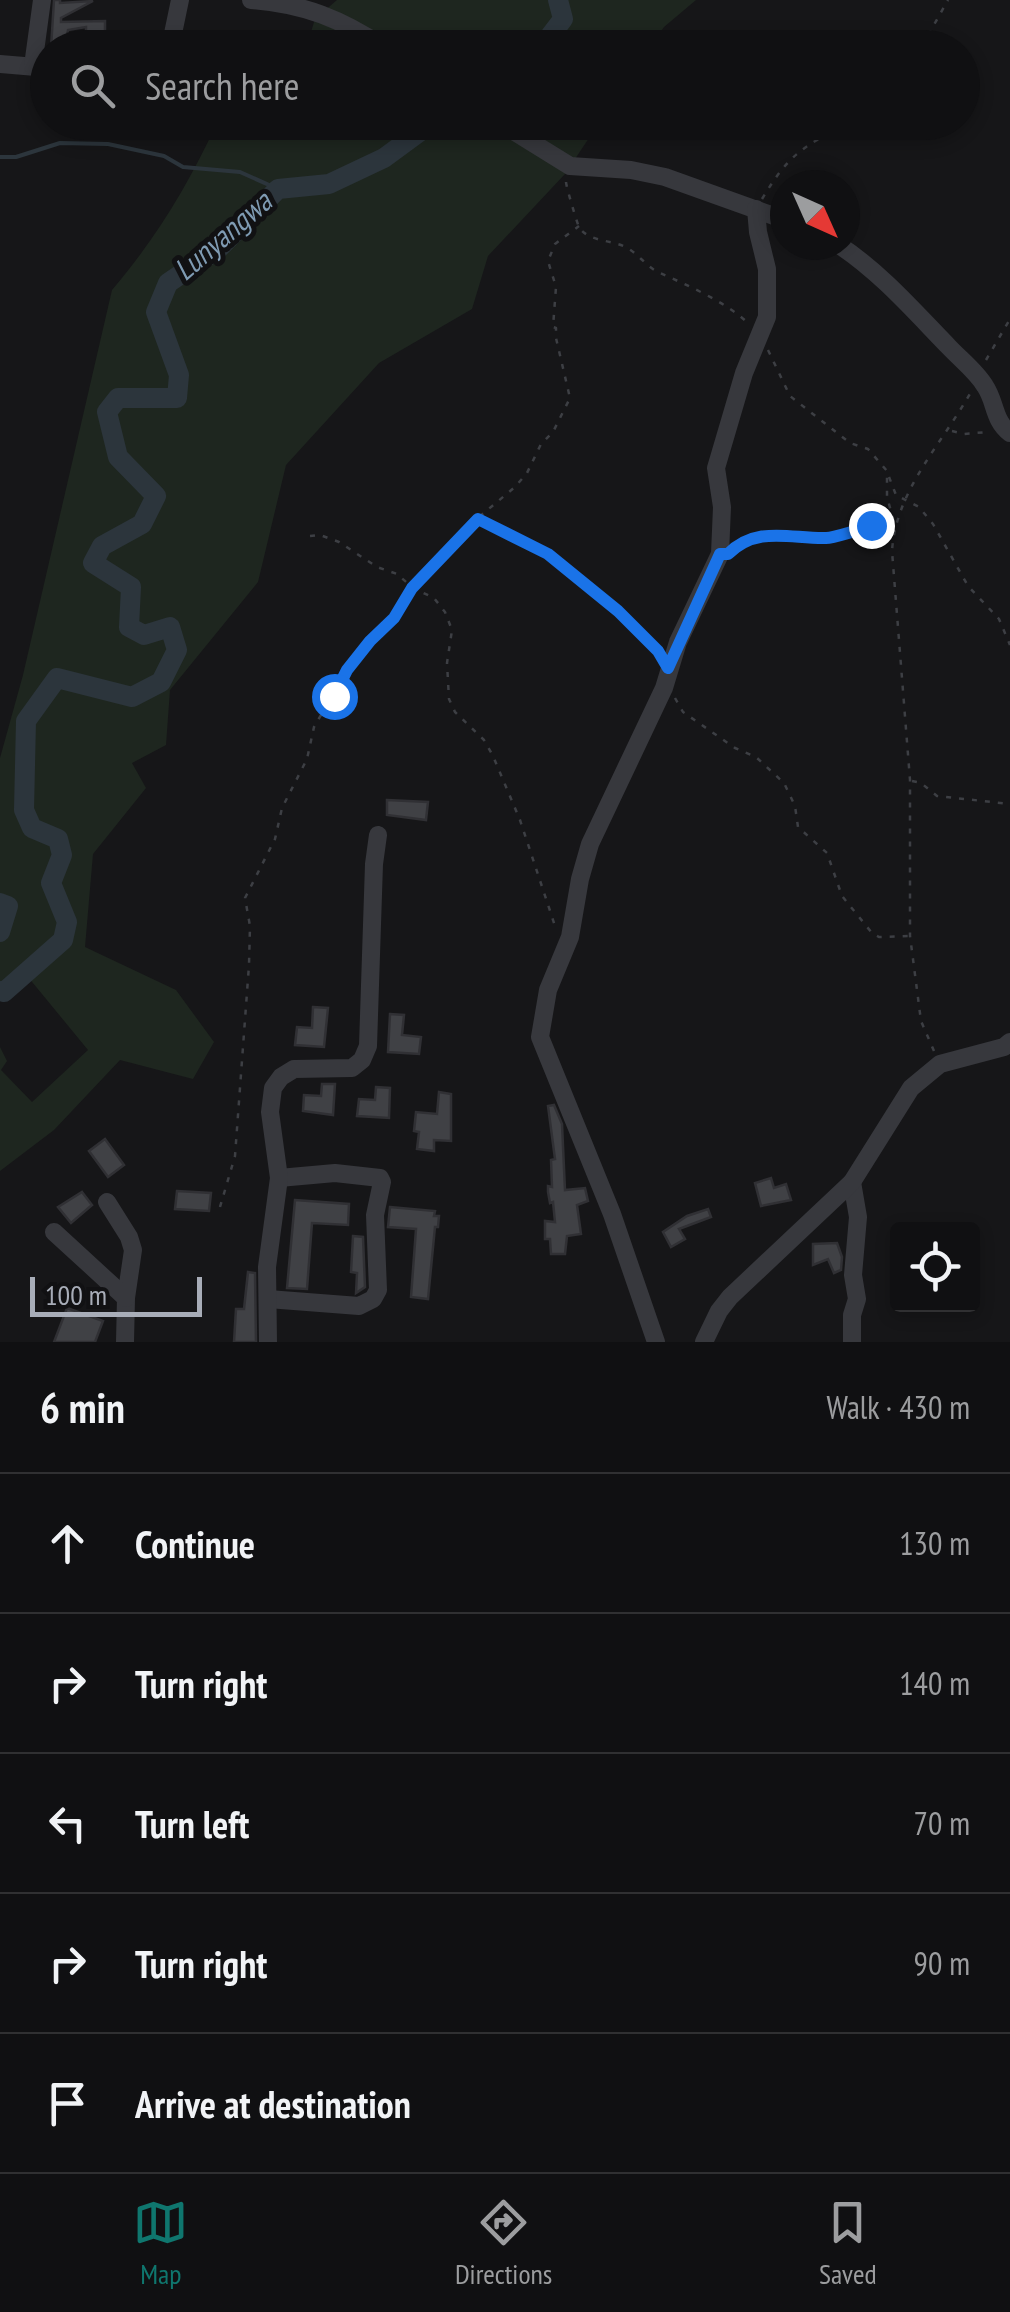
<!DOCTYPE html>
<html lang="en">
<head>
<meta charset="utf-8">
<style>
  :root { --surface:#101012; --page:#19191b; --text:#f1f3f6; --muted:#9c9d9f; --line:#303032; --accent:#0f766e }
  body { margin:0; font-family:"PT Sans Narrow",sans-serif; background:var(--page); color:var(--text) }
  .controls { position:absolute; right:30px; bottom:30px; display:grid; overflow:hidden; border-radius:10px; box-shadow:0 5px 15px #0003 }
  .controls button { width:90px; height:90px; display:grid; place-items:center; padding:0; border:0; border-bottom:2px solid var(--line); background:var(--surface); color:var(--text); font:50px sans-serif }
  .compass { position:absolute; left:770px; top:170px; width:90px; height:90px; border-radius:50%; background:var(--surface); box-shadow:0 5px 15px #0003; rotate:135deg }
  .scale { position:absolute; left:30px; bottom:25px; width:172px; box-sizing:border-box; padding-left:10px; border:5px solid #a8adb8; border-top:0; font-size:28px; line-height:35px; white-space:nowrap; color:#a8adb8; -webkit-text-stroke:8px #111113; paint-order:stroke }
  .stop { position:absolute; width:30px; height:30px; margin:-22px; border:8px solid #1a73e8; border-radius:50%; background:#fff }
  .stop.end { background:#1a73e8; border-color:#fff; box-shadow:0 2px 10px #0008 }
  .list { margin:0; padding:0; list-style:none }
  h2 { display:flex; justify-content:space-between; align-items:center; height:130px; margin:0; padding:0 40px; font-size:42px }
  h2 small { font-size:32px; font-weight:400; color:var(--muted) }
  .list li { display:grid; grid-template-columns:65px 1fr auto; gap:30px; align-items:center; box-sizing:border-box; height:140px; padding:0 40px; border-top:2px solid var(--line) }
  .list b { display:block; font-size:38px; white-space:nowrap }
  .list em { font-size:32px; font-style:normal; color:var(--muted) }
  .icon { flex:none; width:55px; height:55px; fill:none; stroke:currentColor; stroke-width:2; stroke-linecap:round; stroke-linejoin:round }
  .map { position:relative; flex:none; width:1010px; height:1342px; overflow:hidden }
  .search { position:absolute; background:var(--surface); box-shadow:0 5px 15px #0003; left:30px; right:30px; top:30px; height:110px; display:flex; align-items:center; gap:25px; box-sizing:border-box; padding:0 35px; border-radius:55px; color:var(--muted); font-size:38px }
  .sheet { height:830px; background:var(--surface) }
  nav { display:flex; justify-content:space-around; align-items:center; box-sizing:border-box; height:140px; border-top:2px solid var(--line); background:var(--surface); font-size:28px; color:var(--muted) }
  nav a { display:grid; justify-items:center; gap:5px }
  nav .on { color:var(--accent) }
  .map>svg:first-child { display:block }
</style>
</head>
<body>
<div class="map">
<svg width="1010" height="1342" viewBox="0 0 1010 1342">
  <rect width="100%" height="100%" fill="#161618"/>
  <g fill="#1e261f">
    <polygon points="337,0 696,0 664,27 650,47 306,48 315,19"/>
    <path d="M217,123h382l-34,51 -77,82 -16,53 -93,54 -93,102 -28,117 -88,108 -4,55 -34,18 14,25 -53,66 -8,93 91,43 38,52 -21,37 -73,-19 -66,70 -54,41v-124l7,14 -6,9 31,32 56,-52 -60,-73 -28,23v-242l23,-83 89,-385c45,-53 76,-105 105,-167z"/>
  </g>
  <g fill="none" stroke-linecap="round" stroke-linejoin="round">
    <polyline stroke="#2c353c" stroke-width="4" points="0,157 16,157 60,143 108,144 164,156 183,167 240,172 278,189"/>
    <g stroke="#2c353c" stroke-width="20">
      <polyline points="541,48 563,19 558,0"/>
      <polyline points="0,903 8,906 0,932"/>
      <polyline points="0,991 4,992 63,940 67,922 51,883 62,855 58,839 32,828 24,810 26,721 57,678 132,697 161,682 177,650 170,627 144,635 129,627 131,587 93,563 102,546 142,524 156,496 118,457 107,412 118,398 177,398 179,375 156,312 168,283 219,248 278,189 329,184 384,158 433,122"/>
    </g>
  </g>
  <g fill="#404145" stroke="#303034" stroke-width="2.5">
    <polygon points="54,0 60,0 60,3 93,1 61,18 61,22 105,21 105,36 86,36 86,27 68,30 65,48 51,48"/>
    <polygon points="387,800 428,802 426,820 387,815"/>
    <polygon points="313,1007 328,1008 324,1047 295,1045 297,1027 312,1028"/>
    <polygon points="390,1014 404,1015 402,1035 421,1037 419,1054 388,1052"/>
    <polygon points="322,1084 335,1084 333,1115 303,1111 304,1095 321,1096"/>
    <polygon points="376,1087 390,1088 389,1118 357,1116 359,1099 375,1100"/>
    <polygon points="439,1092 451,1094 451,1141 434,1140 434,1151 417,1149 419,1132 414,1131 416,1112 437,1114"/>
    <polygon points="554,1105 562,1124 565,1190 585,1188 588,1201 577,1205 581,1234 567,1236 565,1254 551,1254 550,1239 545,1239 545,1221 555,1222 553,1202 550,1203 548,1192 548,1186 552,1187 551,1160 555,1159 548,1106"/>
    <polygon points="105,1139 124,1165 108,1177 89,1151"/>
    <polygon points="771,1178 774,1188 786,1184 791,1200 761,1206 755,1183"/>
    <polygon points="177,1191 211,1193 209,1211 175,1209"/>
    <polygon points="82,1192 92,1205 71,1223 58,1207"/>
    <polygon points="295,1200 349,1204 348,1225 312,1223 307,1289 287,1288"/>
    <polygon points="390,1207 435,1211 434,1216 439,1216 438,1227 435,1227 428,1299 411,1297 416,1229 388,1227"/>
    <polygon points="708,1209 711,1217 679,1229 685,1239 671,1247 663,1232 687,1216"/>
    <polygon points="353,1236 363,1237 365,1287 356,1293 357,1273 351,1272"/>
    <polygon points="837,1243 842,1257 841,1270 834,1273 828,1259 813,1265 813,1244"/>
    <polygon points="248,1272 255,1273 256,1342 234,1342 236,1309 244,1309"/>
    <polygon points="67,1308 103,1321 95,1342 54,1342"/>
  </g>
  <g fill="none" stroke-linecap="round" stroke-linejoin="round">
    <g stroke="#3d3f44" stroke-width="2.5" stroke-dasharray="5 8" stroke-linecap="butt">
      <polyline points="926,48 931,30 948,0"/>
      <path d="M566,182c0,4 11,41 13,45 10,16 35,12 50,22 11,7 19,19 31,24 27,12 68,30 89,51"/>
      <path d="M762,199c29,-48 40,-50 86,-77"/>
      <polyline points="768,350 790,396 850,443 868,449 887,471 887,497 894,522"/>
      <polyline points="986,360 1010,319"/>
      <polyline points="952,431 964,434 988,432"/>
      <polyline points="889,477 896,495 919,507 933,524 968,586 999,619 1010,645"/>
      <polyline points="479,520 548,554 618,611 659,654"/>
      <polyline points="310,536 320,535 339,542 377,567 397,574 413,588 434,598 445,612 452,630 447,663 449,699 455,712 484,740 493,756 520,820 556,929"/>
      <polyline points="736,545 771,534 830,539 844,531 858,531 871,525 892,527"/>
      <polyline points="675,698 683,712 735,748 756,757 784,783 795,806 798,827 827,853 842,896 872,933 879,937 908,936"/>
      <polyline points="912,781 921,783 937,796 1010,804"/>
      <path d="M934,1051l-13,-30 -11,-85v-156l-18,-229c4,-62 51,-108 80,-161"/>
      <polyline points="220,1207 235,1156 249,965 250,926 245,898 275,839 282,808 307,759 314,727 347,670 370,641 394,618 413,588 467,527 515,487 527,473 541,444 553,432 570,398 556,338 556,328 553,327 556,287 548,261 555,244 579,226"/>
    </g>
    <g stroke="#37383d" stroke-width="18">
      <path d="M251,0c54,4 90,19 134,48"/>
      <polyline points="170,48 180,0"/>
      <polyline points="0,64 48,68"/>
      <polyline points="33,66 42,0"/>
      <polyline points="499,122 570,166 631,170 665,177 785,220"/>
      <path d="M839,245c42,28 74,65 109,101 12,13 28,25 37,40 11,16 8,34 25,47"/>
      <polyline points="852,1182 858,1217 853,1275 857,1299 852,1315 852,1342"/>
      <polyline points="107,1202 129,1237 133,1250 126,1298 125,1342"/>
      <polyline points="54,1232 126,1298"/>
      <polyline points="268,1299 359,1306 373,1299 378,1290 375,1215 382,1182 380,1178 335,1173 279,1178"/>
      <polyline points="268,1342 267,1267 279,1178 270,1112 273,1088 281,1077 294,1069 352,1068 362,1060 368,1046 374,864 378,835"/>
      <polyline points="656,1342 612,1214 540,1037 548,990 570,937 580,879 590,844 664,688 678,642 720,554 722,507 716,468 744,373 767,317 767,269 758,232 756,209"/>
      <polyline points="704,1342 719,1311 730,1297 852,1182 911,1088 940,1064 1004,1047 1010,1042"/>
    </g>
  </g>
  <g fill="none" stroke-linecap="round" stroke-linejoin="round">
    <path stroke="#1a73e8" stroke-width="12" d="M334,696l13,-26 23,-29 24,-23 18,-30 66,-69 70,35 70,57 40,40 10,17 52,-114h8c29,-29 63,-15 98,-16 7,0 37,-9 45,-13"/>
  </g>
  <g text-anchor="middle" stroke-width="10" stroke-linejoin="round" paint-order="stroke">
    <g font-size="30" font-style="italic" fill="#7f9bb3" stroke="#111113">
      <text transform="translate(223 236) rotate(-41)" y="10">Lunyangwa</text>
    </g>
  </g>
</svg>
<div class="controls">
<button><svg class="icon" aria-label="locate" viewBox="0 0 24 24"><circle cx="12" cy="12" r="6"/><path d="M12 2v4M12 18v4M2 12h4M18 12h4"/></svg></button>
</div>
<svg class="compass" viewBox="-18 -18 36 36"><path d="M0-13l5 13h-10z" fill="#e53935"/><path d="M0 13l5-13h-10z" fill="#9c9d9f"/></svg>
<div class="scale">100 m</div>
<div class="stop" style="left:334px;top:696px"></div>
<div class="stop end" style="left:871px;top:525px"></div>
<div class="search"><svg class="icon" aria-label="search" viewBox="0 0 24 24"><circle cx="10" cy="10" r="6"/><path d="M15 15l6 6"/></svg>Search here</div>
</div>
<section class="sheet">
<h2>6 min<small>Walk · 430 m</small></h2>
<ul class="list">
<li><svg class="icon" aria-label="ahead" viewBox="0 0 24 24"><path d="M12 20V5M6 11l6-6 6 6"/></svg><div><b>Continue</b></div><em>130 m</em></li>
<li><svg class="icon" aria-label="right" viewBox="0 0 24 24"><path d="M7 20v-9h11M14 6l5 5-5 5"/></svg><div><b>Turn right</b></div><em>140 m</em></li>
<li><svg class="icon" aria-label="left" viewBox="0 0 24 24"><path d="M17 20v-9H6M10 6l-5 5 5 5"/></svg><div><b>Turn left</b></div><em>70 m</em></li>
<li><svg class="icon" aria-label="right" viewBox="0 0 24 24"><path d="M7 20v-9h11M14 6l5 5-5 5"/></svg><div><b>Turn right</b></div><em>90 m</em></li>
<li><svg class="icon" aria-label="arrive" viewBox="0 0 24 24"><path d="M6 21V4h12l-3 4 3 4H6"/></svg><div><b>Arrive at destination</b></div></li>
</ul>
</section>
<nav>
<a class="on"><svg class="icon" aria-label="map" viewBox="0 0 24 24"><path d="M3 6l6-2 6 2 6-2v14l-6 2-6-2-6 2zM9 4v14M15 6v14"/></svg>Map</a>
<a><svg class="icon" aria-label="directions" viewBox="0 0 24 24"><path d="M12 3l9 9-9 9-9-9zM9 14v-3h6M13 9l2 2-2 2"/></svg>Directions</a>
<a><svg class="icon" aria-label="saved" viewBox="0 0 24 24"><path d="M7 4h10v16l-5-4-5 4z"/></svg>Saved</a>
</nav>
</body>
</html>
